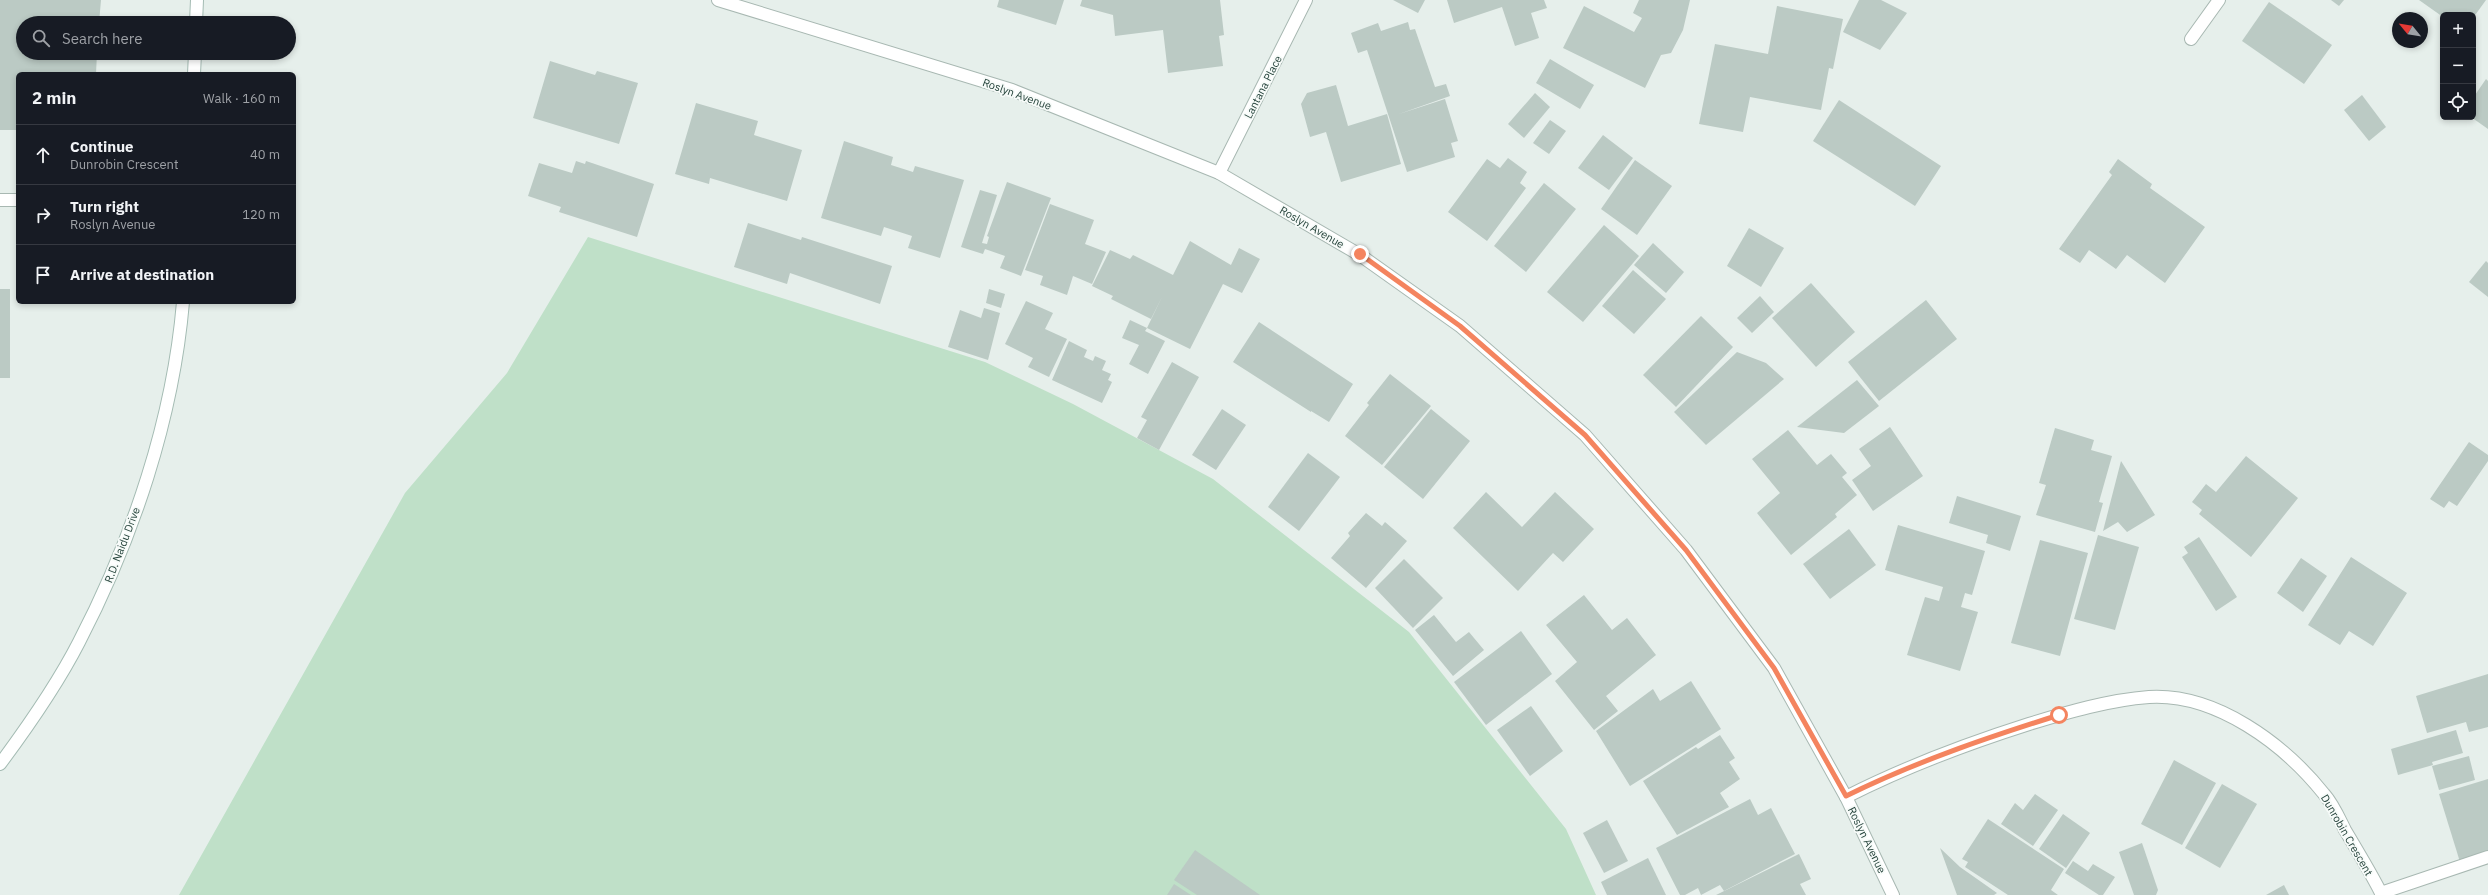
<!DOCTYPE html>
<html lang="en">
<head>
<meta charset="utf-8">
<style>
  :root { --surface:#171b24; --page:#20242c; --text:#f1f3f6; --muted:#9ea1a6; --line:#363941 }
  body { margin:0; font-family:"IBM Plex Sans",sans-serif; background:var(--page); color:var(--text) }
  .controls { position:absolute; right:12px; top:12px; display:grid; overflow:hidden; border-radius:6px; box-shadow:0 2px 6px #0003 }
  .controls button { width:36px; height:36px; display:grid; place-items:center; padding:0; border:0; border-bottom:1px solid var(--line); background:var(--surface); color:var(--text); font:20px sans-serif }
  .compass { position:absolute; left:2392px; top:12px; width:36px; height:36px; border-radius:50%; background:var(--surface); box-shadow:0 2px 6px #0003; rotate:300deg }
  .stop { position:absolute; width:12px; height:12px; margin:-9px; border:3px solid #f4845f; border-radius:50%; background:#fff }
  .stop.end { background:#f4845f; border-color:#fff; box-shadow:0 1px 4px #0008 }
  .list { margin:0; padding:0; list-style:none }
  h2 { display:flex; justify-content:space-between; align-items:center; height:52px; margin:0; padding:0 16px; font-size:17px }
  h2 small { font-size:13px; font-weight:400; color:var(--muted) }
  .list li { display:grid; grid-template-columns:26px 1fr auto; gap:12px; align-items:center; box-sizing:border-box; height:60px; padding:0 16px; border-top:1px solid var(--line) }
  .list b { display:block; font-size:15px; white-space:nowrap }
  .list p { margin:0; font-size:13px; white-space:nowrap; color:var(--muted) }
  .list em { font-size:13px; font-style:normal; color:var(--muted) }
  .icon { flex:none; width:22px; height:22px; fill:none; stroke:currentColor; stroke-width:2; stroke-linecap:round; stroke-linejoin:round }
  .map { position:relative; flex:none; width:2488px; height:895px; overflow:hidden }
  .search { position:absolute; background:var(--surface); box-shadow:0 2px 6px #0003; left:16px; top:16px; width:280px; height:44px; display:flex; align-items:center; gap:10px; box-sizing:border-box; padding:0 14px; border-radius:22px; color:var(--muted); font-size:15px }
  .panel { position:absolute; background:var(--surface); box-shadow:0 2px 6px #0003; left:16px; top:72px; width:280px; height:232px; border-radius:6px }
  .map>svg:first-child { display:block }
</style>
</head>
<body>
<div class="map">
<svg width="2488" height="895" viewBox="0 0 2488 895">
  <rect width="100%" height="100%" fill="#e6efeb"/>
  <polygon fill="#bfe0c8" points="588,237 985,362 1073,404 1213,479 1409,632 1566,829 1596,895 179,895 405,493 507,373"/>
  <g fill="#bbcac4">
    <polygon points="0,0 101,0 99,23 23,23 23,53 97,53 96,74 18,74 18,130 0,130"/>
    <polygon points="999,0 1064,0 1056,25 997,7"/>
    <polygon points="1082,0 1220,0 1224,35 1219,36 1223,66 1168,73 1163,30 1115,36 1113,15 1080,6"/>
    <polygon points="1393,0 1425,0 1418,13"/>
    <polygon points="1447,0 1544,0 1547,8 1531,13 1539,38 1515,46 1502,7 1454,23"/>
    <polygon points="1639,0 1690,0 1683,30 1671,53 1661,55 1645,88 1563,48 1584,6 1634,32 1642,18 1633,13"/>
    <polygon points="1859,0 1881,0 1907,13 1880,50 1843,32"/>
    <polygon points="2331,0 2344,0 2339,6"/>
    <polygon points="2419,0 2486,0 2473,18 2473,15 2443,15 2443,17"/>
    <polygon points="2269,2 2332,45 2304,84 2242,41"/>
    <polygon points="1777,6 1843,19 1833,69 1829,68 1821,110 1750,97 1743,132 1699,124 1715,44 1768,54"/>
    <polygon points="1408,22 1410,30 1415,29 1435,87 1446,84 1450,96 1399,114 1445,99 1458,141 1451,143 1455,157 1407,172 1367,50 1358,53 1351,33 1378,23 1381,31"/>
    <polygon points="1550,59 1594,85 1580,109 1536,83"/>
    <polygon points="550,61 595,75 597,71 638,83 619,144 533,118"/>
    <polygon points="2486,79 2488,81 2488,129 2471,117 2473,117 2473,98"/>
    <polygon points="1336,85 1348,126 1387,114 1401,164 1341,182 1326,132 1310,137 1301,104 1307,93"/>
    <polygon points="1535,93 1550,107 1524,138 1508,124"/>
    <polygon points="2362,95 2386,127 2369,141 2344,110"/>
    <polygon points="1839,100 1941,166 1915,206 1813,141"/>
    <polygon points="696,103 758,121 754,135 802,150 787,201 710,178 709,184 675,174"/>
    <polygon points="1550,120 1566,131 1549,154 1533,143"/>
    <polygon points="1603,135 1633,158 1609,190 1578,168"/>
    <polygon points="844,141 893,157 891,165 913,172 915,166 964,180 940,258 908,248 912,236 884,227 881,236 821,218"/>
    <polygon points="1508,158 1527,172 1520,183 1526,188 1487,241 1448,212 1487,159 1500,168"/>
    <polygon points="2118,159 2152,184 2150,188 2205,227 2165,283 2127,255 2116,269 2089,250 2080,263 2059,249 2112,175 2109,172"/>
    <polygon points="1635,160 1672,186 1637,235 1601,209"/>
    <polygon points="576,161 585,164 586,161 654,184 637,237 559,212 561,207 528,196 539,163 572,173"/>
    <polygon points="1007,182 1051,198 1021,276 1000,268 1005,256 985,249 983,254 961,247 980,190 997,195 982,243 987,244 989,237 987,236"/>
    <polygon points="1544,183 1576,209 1526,272 1494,246"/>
    <polygon points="1050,204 1094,220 1085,244 1106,252 1092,284 1073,276 1067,295 1040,285 1043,276 1025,270"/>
    <polygon points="748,223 801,240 802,237 892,266 880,304 790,273 787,284 734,267"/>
    <polygon points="1604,225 1639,256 1583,322 1547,292"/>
    <polygon points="1749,228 1784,248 1761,287 1727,266"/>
    <polygon points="1190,241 1231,265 1239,248 1260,259 1242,293 1223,284 1190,349 1147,328 1162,297 1151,319 1111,299 1113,296 1092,286 1110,250 1130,259 1133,255 1173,275"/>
    <polygon points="1653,243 1684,272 1666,293 1634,265"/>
    <polygon points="2486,261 2488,263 2488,297 2469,282"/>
    <polygon points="1633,270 1666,299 1634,334 1602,306"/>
    <polygon points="1811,283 1855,332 1816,367 1772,318"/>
    <rect x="0" y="289" width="10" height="89"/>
    <polygon points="989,289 1005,294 1001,308 986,303"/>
    <polygon points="1760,296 1774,312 1752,333 1737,318"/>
    <polygon points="1926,300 1957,339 1879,401 1848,362"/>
    <polygon points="1026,301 1053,313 1045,329 1067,339 1049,377 1028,367 1033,358 1005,344"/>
    <polygon points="984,308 1000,313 988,360 948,347 960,310 981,318"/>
    <polygon points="1701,316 1733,347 1676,407 1643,375"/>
    <polygon points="1130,320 1147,328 1145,331 1165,341 1148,374 1129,364 1139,345 1122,338"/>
    <polygon points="1259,322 1353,384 1329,422 1311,411 1311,412 1233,362"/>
    <polygon points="1069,341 1087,350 1084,357 1093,361 1095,356 1106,361 1102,370 1111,374 1108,380 1112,382 1102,403 1052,380"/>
    <polygon points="1737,352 1766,363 1784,379 1706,445 1674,412"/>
    <polygon points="1172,362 1199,377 1159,450 1137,438 1147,420 1141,417"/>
    <polygon points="1390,374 1431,406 1382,465 1345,436 1369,405 1367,403"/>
    <polygon points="1857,380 1879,406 1844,433 1797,427"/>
    <polygon points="1222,409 1246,425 1216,470 1192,455"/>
    <polygon points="1431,409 1470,441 1423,499 1384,467"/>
    <polygon points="1890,427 1923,476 1873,511 1852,480 1871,466 1859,449"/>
    <polygon points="2055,428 2094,440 2091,450 2112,456 2099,502 2103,503 2095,532 2036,515 2046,485 2039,483"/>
    <polygon points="1788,430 1817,465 1831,454 1847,473 1842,477 1857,495 1835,514 1837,517 1791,555 1757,513 1780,493 1752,459"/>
    <polygon points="2469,442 2488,455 2488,461 2457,506 2449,501 2444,508 2430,499"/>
    <polygon points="1308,453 1340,477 1299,531 1268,507"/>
    <polygon points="2246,456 2298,498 2251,557 2199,514 2202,510 2192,502 2206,484 2216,492"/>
    <polygon points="2121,461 2155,515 2127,532 2118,522 2103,531"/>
    <polygon points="1486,492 1522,527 1555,492 1594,529 1563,562 1553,553 1518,591 1453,528"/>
    <polygon points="1957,496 2021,516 2010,551 1986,543 1988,535 1949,523"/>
    <polygon points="1366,513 1382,526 1385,522 1407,541 1366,588 1331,558 1350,536 1348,533"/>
    <polygon points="1898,525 1985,551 1972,595 1965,593 1961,607 1978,612 1960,671 1907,655 1925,597 1939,601 1943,587 1885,570"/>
    <polygon points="1849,529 1876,565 1830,599 1803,564"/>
    <polygon points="2098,535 2139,547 2115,630 2074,619"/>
    <polygon points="2199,537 2237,597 2216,611 2182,557 2188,553 2184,547"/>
    <polygon points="2040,540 2088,553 2060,656 2011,643"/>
    <polygon points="2351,557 2407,593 2373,646 2349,631 2340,645 2308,625"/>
    <polygon points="2301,558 2327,576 2303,612 2277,593"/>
    <polygon points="1404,559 1443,598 1413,628 1375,588"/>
    <polygon points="1584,595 1612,630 1627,618 1656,655 1606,696 1618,711 1594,730 1555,681 1577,662 1546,625"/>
    <polygon points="1434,615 1456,642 1469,632 1484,650 1453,676 1415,630"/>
    <polygon points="1521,631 1552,674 1486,725 1454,682"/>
    <polygon points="2488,674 2488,727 2469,732 2466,722 2427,733 2416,696"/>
    <polygon points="1691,681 1721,729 1630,786 1596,731 1653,689 1660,701"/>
    <polygon points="1531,706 1563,751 1530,776 1497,730"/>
    <polygon points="2456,730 2463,753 2432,762 2433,765 2398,775 2391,749"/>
    <polygon points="1720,735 1735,758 1729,762 1740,779 1720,793 1729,807 1677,835 1643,781 1696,747 1698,749"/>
    <polygon points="2469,756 2475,780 2439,790 2432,766"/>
    <polygon points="2174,760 2216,783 2182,845 2141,824"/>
    <polygon points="2488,779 2488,853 2460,862 2439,794"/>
    <polygon points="2222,784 2257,804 2220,868 2185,848"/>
    <polygon points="2035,794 2058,810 2033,846 2001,824 2015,803 2023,810"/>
    <polygon points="1750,799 1758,815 1771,808 1795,854 1724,891 1720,885 1701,895 1698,888 1685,895 1680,895 1656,848"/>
    <polygon points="2063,814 2090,833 2066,868 2039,849"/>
    <polygon points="1988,819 2064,869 2051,890 2058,895 2008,895 1965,867 1968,862 1962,859"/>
    <polygon points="1607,820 1628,861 1604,873 1583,833"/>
    <polygon points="2142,843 2158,890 2156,895 2134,895 2119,852"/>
    <polygon points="1940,848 1960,867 1997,893 1994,895 1957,895"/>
    <polygon points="1195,850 1260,895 1197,895 1174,880"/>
    <polygon points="1799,854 1811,879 1800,884 1806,895 1716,895"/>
    <polygon points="1648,858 1666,895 1607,895 1601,882"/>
    <polygon points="2073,861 2088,871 2093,864 2115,877 2103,895 2099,895 2065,873"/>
    <polygon points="1174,884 1191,895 1167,895"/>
    <polygon points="2284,885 2289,895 2266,895"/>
  </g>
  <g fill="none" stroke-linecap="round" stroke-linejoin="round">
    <defs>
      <g id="street">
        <polyline points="718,0 1012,90 1219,173 1360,255 1460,326 1585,435 1686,550 1774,668 1846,797 1893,895"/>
        <polyline points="2191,39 2219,0"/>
        <polyline points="1219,173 1306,0"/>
        <polyline points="0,200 18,200"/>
        <path d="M1846,797c59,-30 120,-53 183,-73 39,-12 80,-24 120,-27 67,-4 135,47 175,97 9,10 15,24 21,36 13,22 26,43 37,65"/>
        <polyline points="2381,893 2488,857"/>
      </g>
      <g id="secondary">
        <polyline points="196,23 197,0"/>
        <polyline points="194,74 195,53"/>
        <path d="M0,764c29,-39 57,-79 79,-122 54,-104 94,-223 104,-340"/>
      </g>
    </defs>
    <use href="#street" stroke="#a8b8b2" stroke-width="14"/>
    <use href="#secondary" stroke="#a4bbb3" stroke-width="14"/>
    <use href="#street" stroke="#fff" stroke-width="12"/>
    <use href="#secondary" stroke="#fff" stroke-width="12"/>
  </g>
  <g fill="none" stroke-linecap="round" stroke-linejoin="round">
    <path stroke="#f4845f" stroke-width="5" d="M1360,254l100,72 125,109 101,115 88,118 72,128c69,-34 140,-58 213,-81"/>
  </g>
  <g text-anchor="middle" stroke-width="3.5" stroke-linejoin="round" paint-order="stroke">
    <g font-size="11" fill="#24423a" stroke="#f7fbf9">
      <text transform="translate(1263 87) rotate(-63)" y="4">Lantana Place</text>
      <text transform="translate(1017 94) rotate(20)" y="4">Roslyn Avenue</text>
      <text transform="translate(1312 227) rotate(30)" y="4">Roslyn Avenue</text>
      <text transform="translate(122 545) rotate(-69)" y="4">R.D. Naidu Drive</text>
      <text transform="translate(2347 835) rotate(60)" y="4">Dunrobin Crescent</text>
      <text transform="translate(1867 840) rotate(64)" y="4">Roslyn Avenue</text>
    </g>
  </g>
</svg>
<div class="controls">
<button>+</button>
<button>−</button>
<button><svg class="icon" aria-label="locate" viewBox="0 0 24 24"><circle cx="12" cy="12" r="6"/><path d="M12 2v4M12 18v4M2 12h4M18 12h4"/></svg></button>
</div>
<svg class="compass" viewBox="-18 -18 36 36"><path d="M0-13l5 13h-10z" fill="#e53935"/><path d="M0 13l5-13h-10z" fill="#9ea1a6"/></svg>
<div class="stop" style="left:2059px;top:715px"></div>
<div class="stop end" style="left:1360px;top:254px"></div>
<div class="search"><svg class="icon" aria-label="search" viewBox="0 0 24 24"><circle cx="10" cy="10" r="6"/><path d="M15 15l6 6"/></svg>Search here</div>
<section class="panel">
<h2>2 min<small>Walk · 160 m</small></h2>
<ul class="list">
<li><svg class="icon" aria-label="ahead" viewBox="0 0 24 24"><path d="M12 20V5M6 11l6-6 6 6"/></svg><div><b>Continue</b><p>Dunrobin Crescent</p></div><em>40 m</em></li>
<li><svg class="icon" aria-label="right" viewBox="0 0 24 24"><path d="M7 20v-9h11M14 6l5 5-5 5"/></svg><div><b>Turn right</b><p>Roslyn Avenue</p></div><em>120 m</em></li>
<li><svg class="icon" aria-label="arrive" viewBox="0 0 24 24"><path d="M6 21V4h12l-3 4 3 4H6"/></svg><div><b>Arrive at destination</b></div></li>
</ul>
</section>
</div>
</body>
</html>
